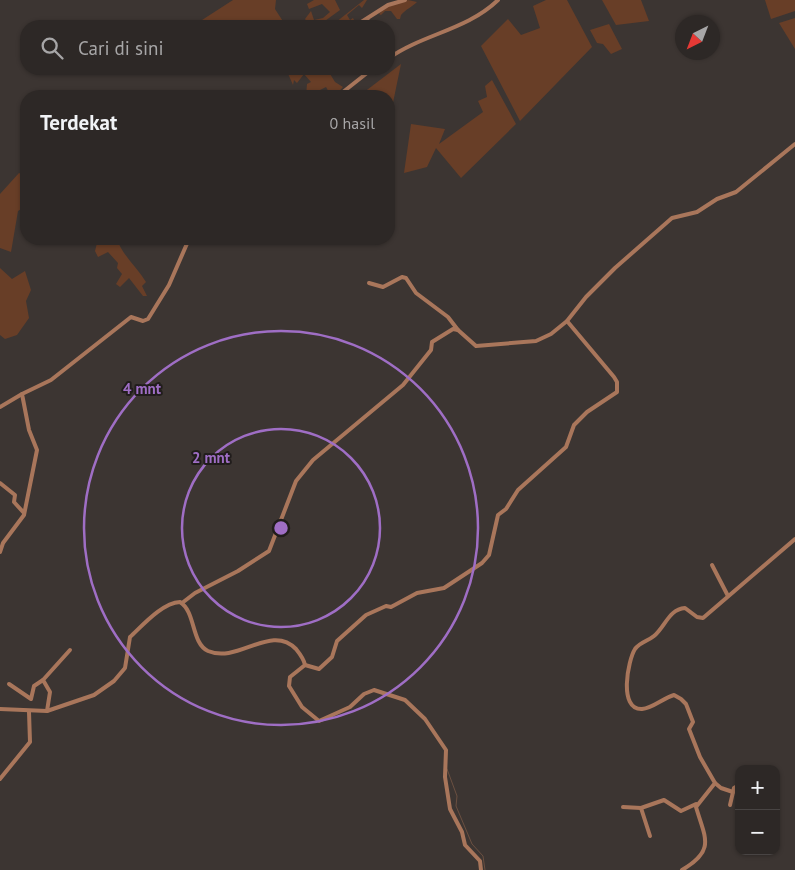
<!DOCTYPE html>
<html lang="id">
<head>
<meta charset="utf-8">
<style>
  :root { --surface:#2d2826; --page:#35302e; --text:#f1f3f6; --muted:#a7a6a7; --line:#484443 }
  body { margin:0; font-family:"PT Sans",sans-serif; background:var(--page); color:var(--text) }
  .controls { position:absolute; right:15px; bottom:15px; display:grid; overflow:hidden; border-radius:10px; box-shadow:0 1px 4px #0004 }
  .controls button { width:45px; height:45px; display:grid; place-items:center; padding:0; border:0; border-bottom:1px solid var(--line); background:var(--surface); color:var(--text); font:25px sans-serif }
  .compass { position:absolute; left:675px; top:15px; width:45px; height:45px; border-radius:50%; background:var(--surface); box-shadow:0 1px 4px #0004; rotate:222deg }
  .list { margin:0; padding:0; list-style:none }
  h2 { display:flex; justify-content:space-between; align-items:center; height:65px; margin:0; padding:0 20px; font-size:21px }
  h2 small { font-size:16px; font-weight:400; color:var(--muted) }
  .icon { flex:none; width:28px; height:28px; fill:none; stroke:currentColor; stroke-width:2; stroke-linecap:round; stroke-linejoin:round }
  .map { position:relative; flex:none; width:795px; height:870px; overflow:hidden }
  .search { position:absolute; background:var(--surface); box-shadow:0 1px 4px #0004; left:20px; top:20px; width:375px; height:55px; display:flex; align-items:center; gap:12px; box-sizing:border-box; padding:0 18px; border-radius:20px; color:var(--muted); font-size:19px }
  .panel { position:absolute; background:var(--surface); box-shadow:0 1px 4px #0004; left:20px; top:90px; width:375px; height:155px; border-radius:20px }
  .map>svg:first-child { display:block }
</style>
</head>
<body>
<div class="map">
<svg width="795" height="870" viewBox="0 0 795 870">
  <rect width="100%" height="100%" fill="#3c3532"/>
  <g fill="#683e27">
    <polygon points="233,0 276,0 275,9 286,26 259,24 257,26 209,26 202,20"/>
    <polygon points="314,0 335,0 340,10 318,26 310,26 305,19 311,11 314,20 323,18 330,12 322,4 309,9 307,4"/>
    <polygon points="364,0 367,0 362,8 359,5 347,15 350,20 353,18 354,20 346,24 347,26 331,26"/>
    <path d="M408,0l9,2c-5,5 -11,7 -16,13l-1,4h-3l-6,-8h-6l-4,4 -2,-1 6,-7z"/>
    <polygon points="546,0 567,0 592,47 520,121 481,46 508,19 521,35 540,28 533,6"/>
    <polygon points="602,0 641,0 649,21 616,25"/>
    <polygon points="765,0 795,0 795,11 771,19"/>
    <polygon points="795,18 795,49 779,23"/>
    <polygon points="609,24 622,49 611,54 603,44 597,43 590,30"/>
    <polygon points="401,64 389,122 389,96 359,96"/>
    <polygon points="286,69 327,69 335,82 343,87 335,96 331,96 326,87 318,91 319,96 306,96 307,84 311,82 304,74 297,83 294,80 293,85"/>
    <polygon points="492,80 516,124 461,178 436,148 427,167 404,173 411,124 445,129 439,144 483,112 478,101 487,97 485,86"/>
    <polygon points="19,173 26,176 26,206 18,211 11,252 0,248 0,194"/>
    <path d="M72,239h45c5,16 20,28 29,43l-4,4 5,10h-4l-14,-18 -9,9 -4,-3 6,-10 -5,-6 1,-5 -10,-11 -10,5 -3,-6 2,-8z"/>
    <polygon points="0,268 12,279 25,271 31,290 26,301 29,318 17,335 5,339 0,335"/>
  </g>
  <g fill="none" stroke-linecap="round" stroke-linejoin="round">
    <polyline stroke="#6b5041" stroke-width="1" points="447,769 457,796 456,806 472,844 483,856 485,870"/>
    <g stroke="#a9765b" stroke-width="4">
      <polyline points="367,19 370,26"/>
      <polyline points="355,26 388,5 405,0"/>
      <path d="M389,58c34,-24 78,-28 109,-58"/>
      <polyline points="338,96 372,69"/>
      <polyline points="369,283 383,287 402,277 406,278 416,293 448,317 458,330"/>
      <polyline points="0,407 22,394"/>
      <polyline points="0,483 15,495 14,502 24,513"/>
      <polyline points="0,552 3,543 24,515 37,450 29,430 22,394 51,380 131,317 143,321 148,319 169,285 189,239"/>
      <polyline points="712,565 728,596"/>
      <polyline points="182,603 195,593 238,571 269,551 296,481 313,460 403,385 431,350 432,342 453,329 458,330 476,346 536,341 551,334 567,321 586,297 615,268 672,218 697,212 717,199 736,192 795,144"/>
      <polyline points="305,665 319,669 332,657 337,641 366,615 386,606 391,607 417,593 444,588 482,563 489,555 498,515 506,509 518,490 566,447 574,425 587,412 617,392 617,382 614,377 567,321"/>
      <polyline points="9,684 31,699 34,686 43,680"/>
      <path d="M0,709l47,2 47,-16 20,-14 11,-13 5,-31c13,-12 32,-34 50,-35 16,10 11,41 28,49 30,13 63,-28 88,-2 4,5 8,10 9,16l-15,12 -1,9 13,21 17,14 31,-14 14,-13 10,-4 31,10 20,19 21,31 -1,27 5,32 12,23 3,13 15,16 1,9"/>
      <polyline points="47,711 50,692 43,680 70,650"/>
      <polyline points="0,779 30,742 29,712"/>
      <polyline points="715,783 721,788 733,792"/>
      <polyline points="730,805 734,788 739,785"/>
      <polyline points="623,807 641,808 664,800 681,811 696,804"/>
      <polyline points="641,808 650,836"/>
      <path d="M682,870c34,-20 23,-32 14,-63l19,-24 -15,-26 -11,-28 4,-7 -7,-18 -5,-5 -7,-4c-11,3 -21,13 -32,14 -24,1 -14,-49 -7,-60 5,-7 13,-8 19,-13 11,-9 15,-27 31,-28l12,9 6,1 92,-79"/>
    </g>
  </g>
  <g fill="none" stroke="#9f6ec5" stroke-width="2.5">
    <circle cx="281" cy="528" r="99"/>
    <circle cx="281" cy="528" r="197"/>
  </g>
  <circle cx="281" cy="528" r="8" fill="#9f6ec5" stroke="#211d1c" stroke-width="2.5"/>
  <g font-size="15" text-anchor="middle" font-weight="bold" fill="#9f6ec5" stroke="#211d1c" stroke-width="4" stroke-linejoin="round" paint-order="stroke">
    <text x="142" y="394">4 mnt</text>
    <text x="211" y="463">2 mnt</text>
  </g>
</svg>
<div class="controls">
<button>+</button>
<button>−</button>
</div>
<svg class="compass" viewBox="-18 -18 36 36"><path d="M0-13l5 13h-10z" fill="#e53935"/><path d="M0 13l5-13h-10z" fill="#a7a6a7"/></svg>
<div class="search"><svg class="icon" aria-label="search" viewBox="0 0 24 24"><circle cx="10" cy="10" r="6"/><path d="M15 15l6 6"/></svg>Cari di sini</div>
<section class="panel">
<h2>Terdekat<small>0 hasil</small></h2>
<ul class="list">
</ul>
</section>
</div>
</body>
</html>
